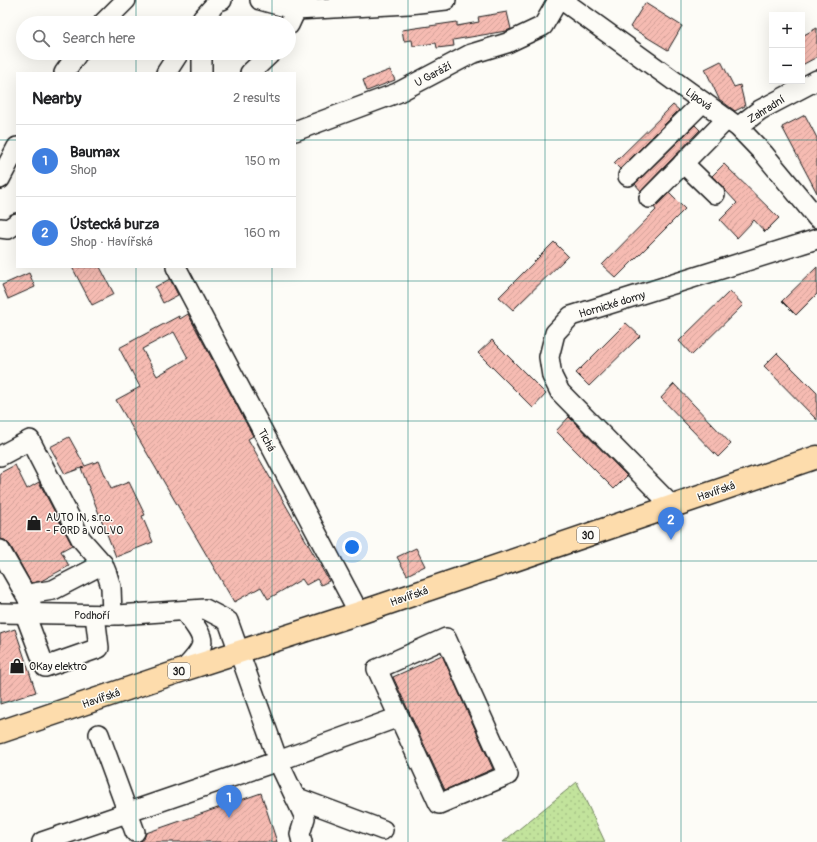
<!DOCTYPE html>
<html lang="en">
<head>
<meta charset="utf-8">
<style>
  :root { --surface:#fff; --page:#f2f2f2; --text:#202124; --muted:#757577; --line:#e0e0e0; --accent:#7c3aed }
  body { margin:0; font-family:Pangolin,sans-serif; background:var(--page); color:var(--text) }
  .controls { position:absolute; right:12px; top:12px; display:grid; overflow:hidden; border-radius:0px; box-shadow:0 4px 16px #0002 }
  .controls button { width:36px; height:36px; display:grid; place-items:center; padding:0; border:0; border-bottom:1px solid var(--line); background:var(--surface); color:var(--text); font:20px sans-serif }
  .you { position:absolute; left:352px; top:547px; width:14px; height:14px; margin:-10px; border:3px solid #fff; border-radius:50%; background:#1a73e8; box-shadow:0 0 0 6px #1a73e833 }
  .badge { display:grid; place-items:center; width:26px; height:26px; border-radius:50%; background:var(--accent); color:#fff; font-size:13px; font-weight:700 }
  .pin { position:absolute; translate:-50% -33px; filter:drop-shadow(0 1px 2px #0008) }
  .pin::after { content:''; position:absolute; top:21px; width:14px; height:12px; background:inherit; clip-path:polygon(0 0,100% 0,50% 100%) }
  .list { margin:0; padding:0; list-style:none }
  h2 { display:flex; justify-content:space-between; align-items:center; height:52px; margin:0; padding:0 16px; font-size:17px }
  h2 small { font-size:13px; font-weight:400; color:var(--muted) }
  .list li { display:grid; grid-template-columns:26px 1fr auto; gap:12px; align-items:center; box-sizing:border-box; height:72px; padding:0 16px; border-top:1px solid var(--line) }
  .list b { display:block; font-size:15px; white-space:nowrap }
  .list p { margin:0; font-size:13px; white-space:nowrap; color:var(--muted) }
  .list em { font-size:13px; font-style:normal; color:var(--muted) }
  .icon { flex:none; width:22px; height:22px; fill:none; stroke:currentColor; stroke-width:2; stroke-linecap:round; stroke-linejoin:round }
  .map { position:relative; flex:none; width:817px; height:842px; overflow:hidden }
  .search { position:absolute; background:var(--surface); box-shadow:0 4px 16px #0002; left:16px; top:16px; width:280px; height:44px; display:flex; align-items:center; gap:10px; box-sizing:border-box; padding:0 14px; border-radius:22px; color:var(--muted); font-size:15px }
  .panel { position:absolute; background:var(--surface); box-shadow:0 4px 16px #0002; left:16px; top:72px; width:280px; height:196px; border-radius:0px }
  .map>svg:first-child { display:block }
</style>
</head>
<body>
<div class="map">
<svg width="817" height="842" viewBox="0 0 817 842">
  <defs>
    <pattern id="grass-dots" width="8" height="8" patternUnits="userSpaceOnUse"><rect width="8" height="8" fill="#c2e39c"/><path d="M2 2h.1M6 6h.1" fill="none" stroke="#a6c286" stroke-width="1.8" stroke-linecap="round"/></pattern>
    <pattern id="building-hatch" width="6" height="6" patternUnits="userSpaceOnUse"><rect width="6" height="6" fill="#f6bbb2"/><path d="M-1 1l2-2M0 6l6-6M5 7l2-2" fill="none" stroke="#d2a098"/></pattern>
  </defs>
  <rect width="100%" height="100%" fill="#fdfcf7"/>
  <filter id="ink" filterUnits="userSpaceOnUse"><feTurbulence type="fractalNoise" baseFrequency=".025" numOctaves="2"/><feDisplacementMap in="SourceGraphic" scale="8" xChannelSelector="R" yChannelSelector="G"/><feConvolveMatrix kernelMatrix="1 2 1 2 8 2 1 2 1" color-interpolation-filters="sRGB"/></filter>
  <g filter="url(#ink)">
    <polygon fill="url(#grass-dots)" stroke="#6f805c" points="577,782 605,842 503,842"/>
    <g fill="url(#building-hatch)" stroke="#1c1c1c" fill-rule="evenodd">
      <polygon points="645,3 682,26 668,50 630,27"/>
      <polygon points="507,12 511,29 506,31 453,40 454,46 437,48 436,43 413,46 412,40 404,41 402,30 457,22 457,26 479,22 478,17"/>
      <polygon points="817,28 817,57 802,65 802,36"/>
      <polygon points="721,61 734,87 740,85 745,106 735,111 719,99 705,69"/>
      <polygon points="390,70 395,80 367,91 363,80"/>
      <polygon points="673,105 679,110 620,169 614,163"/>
      <polygon points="805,115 817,138 817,193 782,127"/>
      <polygon points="695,125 700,130 641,191 635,184"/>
      <polygon points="724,164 779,218 765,232 754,220 737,238 720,220 737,203 712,176"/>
      <polygon points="669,193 685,209 616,278 602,265 656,210 654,207"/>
      <polygon points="554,242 568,256 513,310 499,297"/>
      <polygon points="72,267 100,267 114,294 92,305"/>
      <polygon points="817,267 817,294 796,315 782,301"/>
      <polygon points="29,273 35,287 8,299 2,285"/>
      <polygon points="170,279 178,295 163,303 155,287"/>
      <polygon points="730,291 743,305 692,355 679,341"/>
      <path d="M188,314l65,122 -5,3 81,142 -8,4 -4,-6 -11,6 -4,-6 -34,20 -7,-12 -27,15 -118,-202 24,-13 -21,-39 60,-32 1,3zM174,332l14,26 -31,18 -15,-27z"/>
      <polygon points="626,323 640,336 589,386 576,373"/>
      <polygon points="492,340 546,394 533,408 478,353"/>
      <polygon points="777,353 817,393 817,420 764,366"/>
      <polygon points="674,384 731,444 718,457 661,398"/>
      <polygon points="569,417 627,476 614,489 556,431"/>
      <polygon points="69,437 85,466 99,461 111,489 129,482 145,515 142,516 153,542 116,557 81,468 84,467 65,474 50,447"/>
      <polygon points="15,465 27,489 39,482 72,545 61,551 69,566 41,581 31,583 10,545 5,540 0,539 0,473"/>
      <polygon points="416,548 425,566 407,575 397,557"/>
      <polygon points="15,629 36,692 0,704 0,634"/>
      <polygon points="442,655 493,769 445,790 393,677"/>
      <polygon points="261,793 277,842 139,842 144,839 146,833"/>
    </g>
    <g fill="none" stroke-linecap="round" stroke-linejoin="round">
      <defs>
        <g id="minor">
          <polyline points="260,0 296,10 409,4 446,0"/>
          <polyline points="562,0 738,127 764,154 817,218"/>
          <polyline points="103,23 126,0"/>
          <polyline points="202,23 202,19 218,1 222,0"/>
          <polyline points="289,25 296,10"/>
          <polyline points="64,73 78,53"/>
          <polyline points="166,73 179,53"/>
          <polyline points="202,73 202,53"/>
          <polyline points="250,73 271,53"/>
          <polyline points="738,127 760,110 817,80"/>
          <polyline points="295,131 397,93 471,54 507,43 543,26 558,0"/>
          <polyline points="683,163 715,194"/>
          <polyline points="628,176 703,102"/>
          <polyline points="0,179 17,147"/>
          <polyline points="649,198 727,119"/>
          <polyline points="0,228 8,229 17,223"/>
          <polyline points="176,267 359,613"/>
          <polyline points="0,456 30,440 81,539 103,564 107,574 111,587 112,615"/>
          <polyline points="672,506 560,392 552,376 549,357 555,333 571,316 817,239"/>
          <polyline points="0,550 31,604 32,610"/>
          <polyline points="28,600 34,593 53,590 103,564"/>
          <polyline points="0,613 118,615 205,609 228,621 278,761 42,842"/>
          <polyline points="25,614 45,667 99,648 95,615"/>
          <polygon points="446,638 508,775 439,804 377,669"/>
          <path d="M183,670c27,-27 23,-30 1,-59"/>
          <polyline points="99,734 135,832"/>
          <polyline points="295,797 383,830"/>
          <polyline points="302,842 300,834 305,818 278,761 399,717"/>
        </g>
        <polyline id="major" points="0,732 183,670 359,613 817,457"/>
      </defs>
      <use href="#minor" stroke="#1c1c1c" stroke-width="22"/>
      <use href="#major" stroke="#1c1c1c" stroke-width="25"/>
      <use href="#minor" stroke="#fdfcf7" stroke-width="19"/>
      <use href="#major" stroke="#fddcac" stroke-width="22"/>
    </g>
  </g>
  <path fill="none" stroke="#0f766e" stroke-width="1" stroke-opacity="0.55" d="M136,0v23M272,0v23M408,0v842M545,0v842M681,0v842M136,53v20M272,53v20M0,140h17M295,140h522M136,267v575M272,267v575M0,281h817M0,421h817M0,561h817M0,702h817"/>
  <defs>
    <symbol id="shop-bare" viewBox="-9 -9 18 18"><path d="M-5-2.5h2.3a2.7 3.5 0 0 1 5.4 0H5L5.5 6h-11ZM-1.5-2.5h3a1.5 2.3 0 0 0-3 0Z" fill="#1c1c1c" stroke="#fdfcf7" stroke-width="2.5" paint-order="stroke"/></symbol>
  </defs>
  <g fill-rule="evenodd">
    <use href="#shop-bare" x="23" y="512" width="22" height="22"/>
    <use href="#shop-bare" x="6" y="655" width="22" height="22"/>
  </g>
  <g text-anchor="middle" stroke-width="3" stroke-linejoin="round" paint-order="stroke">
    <g fill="#fdfcf7" stroke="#605f5e" stroke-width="1">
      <rect x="577" y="527" width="22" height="16" rx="3"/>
      <rect x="168" y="663" width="22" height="16" rx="3"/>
    </g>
    <g font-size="10" font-weight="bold" fill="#1c1c1c">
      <text x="588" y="539">30</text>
      <text x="179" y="675">30</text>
    </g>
    <g font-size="11" fill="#1c1c1c" stroke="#fdfcf7">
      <text transform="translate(433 74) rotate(-28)" y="4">U Garáží</text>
      <text transform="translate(699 99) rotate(36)" y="4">Lipová</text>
      <text transform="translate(766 109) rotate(-32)" y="4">Zahradní</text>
      <text transform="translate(612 304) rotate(-17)" y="4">Hornické domy</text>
      <text transform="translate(267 440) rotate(62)" y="4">Tichá</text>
      <text transform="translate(716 491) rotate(-19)" y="4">Havířská</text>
      <text transform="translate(409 596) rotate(-19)" y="4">Havířská</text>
      <text transform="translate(92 615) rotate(1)" y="4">Podhoří</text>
      <text transform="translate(101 698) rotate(-19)" y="4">Havířská</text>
    </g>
    <g font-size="11" fill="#1c1c1c" stroke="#fdfcf7" text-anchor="start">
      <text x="46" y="521">AUTO IN, s.r.o.<tspan x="46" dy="13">- FORD a VOLVO</tspan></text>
      <text x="29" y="670">OKay elektro</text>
    </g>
  </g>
</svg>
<div class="controls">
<button>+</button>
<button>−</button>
</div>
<div class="you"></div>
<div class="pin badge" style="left:229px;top:818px;background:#3f7fe0">1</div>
<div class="pin badge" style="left:671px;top:540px;background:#3f7fe0">2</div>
<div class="search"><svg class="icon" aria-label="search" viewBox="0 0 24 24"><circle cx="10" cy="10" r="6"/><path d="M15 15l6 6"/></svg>Search here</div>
<section class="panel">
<h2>Nearby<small>2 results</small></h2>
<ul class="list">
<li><span class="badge" style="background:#3f7fe0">1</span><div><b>Baumax</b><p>Shop</p></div><em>150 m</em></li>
<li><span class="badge" style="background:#3f7fe0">2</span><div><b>Ústecká burza</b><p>Shop · Havířská</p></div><em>160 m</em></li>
</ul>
</section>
</div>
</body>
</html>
